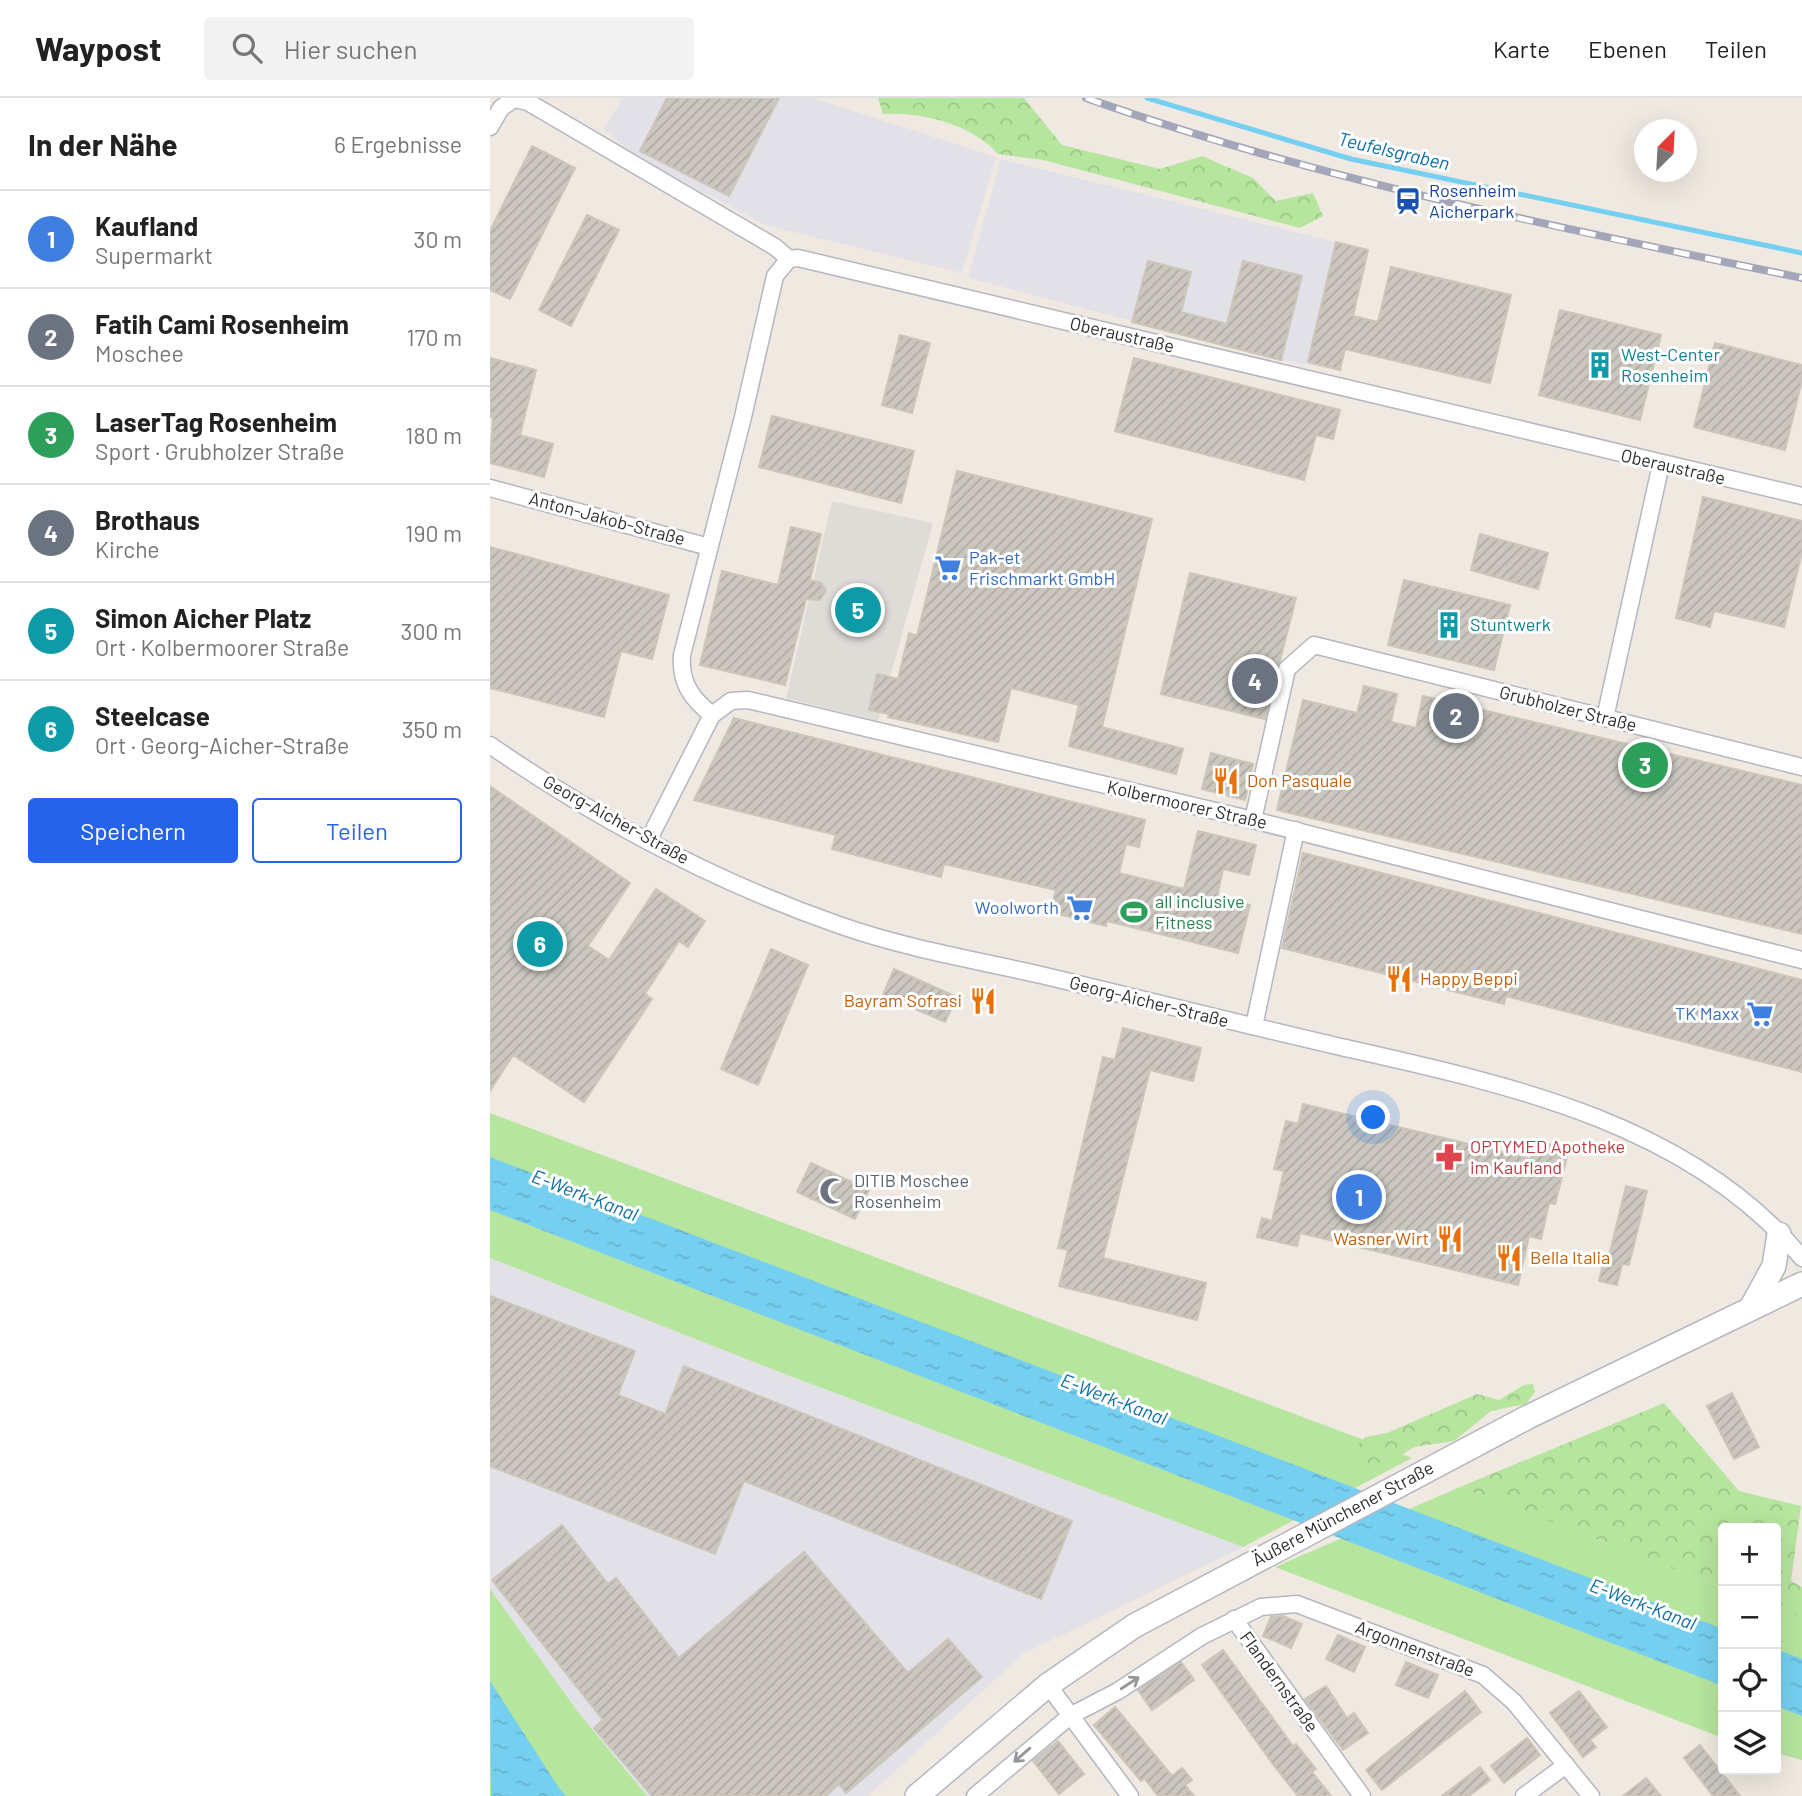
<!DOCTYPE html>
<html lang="de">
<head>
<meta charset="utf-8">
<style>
  :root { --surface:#fff; --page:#f2f2f2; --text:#222; --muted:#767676; --line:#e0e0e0; --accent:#2563eb }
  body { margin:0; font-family:Barlow,sans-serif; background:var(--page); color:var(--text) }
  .controls { position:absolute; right:21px; bottom:21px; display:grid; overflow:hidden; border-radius:7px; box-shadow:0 7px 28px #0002 }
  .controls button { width:63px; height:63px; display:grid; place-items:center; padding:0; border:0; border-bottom:2px solid var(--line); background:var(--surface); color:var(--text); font:35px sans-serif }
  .compass { position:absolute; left:1144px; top:21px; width:63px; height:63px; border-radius:50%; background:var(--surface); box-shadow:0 7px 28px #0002; rotate:24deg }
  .you { position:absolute; left:884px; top:1020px; width:24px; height:24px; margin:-18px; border:5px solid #fff; border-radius:50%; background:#1a73e8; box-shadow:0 0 0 10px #1a73e833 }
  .badge { display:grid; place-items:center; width:46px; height:46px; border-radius:50%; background:var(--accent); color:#fff; font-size:23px; font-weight:700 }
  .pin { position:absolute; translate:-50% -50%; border:4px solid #fff; box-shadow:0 2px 7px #0006 }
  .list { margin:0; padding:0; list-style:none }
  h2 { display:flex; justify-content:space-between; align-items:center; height:91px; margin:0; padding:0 28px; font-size:30px }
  h2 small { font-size:23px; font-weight:400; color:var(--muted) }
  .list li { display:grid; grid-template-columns:46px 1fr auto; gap:21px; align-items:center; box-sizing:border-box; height:98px; padding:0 28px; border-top:2px solid var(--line) }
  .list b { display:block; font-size:26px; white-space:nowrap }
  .list p { margin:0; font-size:23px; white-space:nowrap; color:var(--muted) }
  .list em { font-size:23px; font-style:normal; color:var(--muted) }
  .actions { display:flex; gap:14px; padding:21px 28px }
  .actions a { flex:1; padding:16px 0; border:2px solid var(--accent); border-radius:7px; text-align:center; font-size:24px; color:var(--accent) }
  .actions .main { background:var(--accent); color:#fff }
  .icon { flex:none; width:38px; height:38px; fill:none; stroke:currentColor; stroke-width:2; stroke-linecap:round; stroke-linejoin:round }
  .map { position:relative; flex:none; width:1312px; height:1698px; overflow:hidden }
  header { display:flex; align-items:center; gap:42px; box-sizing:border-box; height:98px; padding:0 35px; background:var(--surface); border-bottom:2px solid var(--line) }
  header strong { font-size:33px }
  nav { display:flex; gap:38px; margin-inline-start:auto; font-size:24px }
  .search { width:490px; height:63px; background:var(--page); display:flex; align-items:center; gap:18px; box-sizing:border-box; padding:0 24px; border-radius:7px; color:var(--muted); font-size:26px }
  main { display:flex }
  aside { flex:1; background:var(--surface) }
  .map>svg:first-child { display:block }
</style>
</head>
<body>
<header>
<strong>Waypost</strong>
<div class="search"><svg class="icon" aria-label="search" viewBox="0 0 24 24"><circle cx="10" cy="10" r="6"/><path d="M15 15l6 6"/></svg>Hier suchen</div>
<nav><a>Karte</a><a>Ebenen</a><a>Teilen</a></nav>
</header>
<main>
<aside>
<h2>In der Nähe<small>6 Ergebnisse</small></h2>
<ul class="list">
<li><span class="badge" style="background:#3f7fe0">1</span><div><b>Kaufland</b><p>Supermarkt</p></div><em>30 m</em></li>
<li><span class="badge" style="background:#6b7280">2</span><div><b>Fatih Cami Rosenheim</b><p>Moschee</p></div><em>170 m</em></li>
<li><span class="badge" style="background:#2e9e5b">3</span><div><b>LaserTag Rosenheim</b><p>Sport · Grubholzer Straße</p></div><em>180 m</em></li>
<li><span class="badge" style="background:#6b7280">4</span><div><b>Brothaus</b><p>Kirche</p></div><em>190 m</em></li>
<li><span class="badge" style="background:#0f9aa8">5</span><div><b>Simon Aicher Platz</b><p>Ort · Kolbermoorer Straße</p></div><em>300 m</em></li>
<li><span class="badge" style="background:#0f9aa8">6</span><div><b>Steelcase</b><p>Ort · Georg-Aicher-Straße</p></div><em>350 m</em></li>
</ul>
<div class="actions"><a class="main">Speichern</a><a>Teilen</a></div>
</aside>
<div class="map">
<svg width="1312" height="1698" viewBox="0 0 1312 1698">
  <defs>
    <pattern id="forest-crowns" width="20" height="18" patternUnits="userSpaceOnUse" patternTransform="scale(1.75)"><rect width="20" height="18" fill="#b6e59e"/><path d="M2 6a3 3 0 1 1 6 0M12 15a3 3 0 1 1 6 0" fill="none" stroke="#9dc588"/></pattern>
    <pattern id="water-ripples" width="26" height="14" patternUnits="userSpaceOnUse" patternTransform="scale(1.75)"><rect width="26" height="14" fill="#75cff0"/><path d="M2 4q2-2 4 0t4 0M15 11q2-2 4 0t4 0" fill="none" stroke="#66b2ce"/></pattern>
    <pattern id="building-hatch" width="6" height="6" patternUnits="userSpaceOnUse" patternTransform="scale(1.75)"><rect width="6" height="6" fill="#cbc7bf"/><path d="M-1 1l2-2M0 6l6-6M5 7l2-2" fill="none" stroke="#afaba4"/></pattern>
  </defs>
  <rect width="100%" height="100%" fill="#efe9e1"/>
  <g fill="#e3e1e8">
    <polygon points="132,0 323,0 506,59 472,175 275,127 146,58 114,32"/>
    <polygon points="511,61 878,152 850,272 791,262 478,180"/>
    <polygon points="0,1160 287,1273 753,1449 533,1556 378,1698 157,1698 88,1614 0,1491"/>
  </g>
  <g fill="#b6e59e">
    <polygon points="0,1015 922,1360 753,1449 287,1273 0,1160"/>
    <polygon points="970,1389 1233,1490 1233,1640 785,1469"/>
    <polygon points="0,1491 88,1614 157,1698 0,1698"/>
    <polygon points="1286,1510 1312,1520 1312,1662 1286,1655"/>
  </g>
  <g fill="url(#forest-crowns)">
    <path d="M388,0h146l38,47 98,24 42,-13 51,22 23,23 37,-8 10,23 -23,12 -257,-68 -45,-6c-26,-30 -76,-42 -115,-40z"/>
    <polygon points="1043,1286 1045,1294 1036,1306 1001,1313 964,1343 924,1349 884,1375 867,1372 862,1353 875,1339 897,1335 987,1296 1009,1302 1034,1287"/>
    <polygon points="1174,1305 1249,1393 1311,1408 1301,1483 1312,1489 1312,1520 1286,1510 1286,1430 1233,1430 1233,1490 970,1389"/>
  </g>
  <polygon fill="#dfdcd8" points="342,403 443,425 388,623 296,600"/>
  <g fill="url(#water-ripples)">
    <polygon points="0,1059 1233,1531 1233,1588 0,1112"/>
    <polygon points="1286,1551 1312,1561 1312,1618 1286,1608"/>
    <polygon points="0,1583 69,1690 76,1698 1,1698"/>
  </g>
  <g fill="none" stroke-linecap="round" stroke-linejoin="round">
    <polyline stroke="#75cff0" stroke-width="5" points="657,0 861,61 1312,155"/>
  </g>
  <g fill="url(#building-hatch)" stroke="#cbc5ba" stroke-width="2">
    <polygon points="177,0 289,0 239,98 150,53"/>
    <polygon points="42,48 85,70 20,201 0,192 0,133"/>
    <polygon points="97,117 129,132 81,228 49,212"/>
    <polygon points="846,144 878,152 863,218 888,224 901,169 1021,197 1000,285 855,251 850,272 818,264"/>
    <polygon points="658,163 701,174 691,214 737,226 753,163 812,178 791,262 642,224"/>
    <polygon points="1070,212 1171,237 1150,322 1049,297"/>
    <polygon points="410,237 440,245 422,315 392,307"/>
    <polygon points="1225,245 1312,267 1312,282 1295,352 1204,329"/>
    <polygon points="0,260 46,272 30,337 63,346 54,379 0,365 3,320 0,319"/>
    <polygon points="644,260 850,312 843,341 826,337 814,382 625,333"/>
    <polygon points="282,318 424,353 411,405 269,369"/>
    <polygon points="467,373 662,421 612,629 693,651 686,676 579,648 589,607 521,590 508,644 398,619 399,616 379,612 387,576 408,581 419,535 427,538"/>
    <polygon points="1213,399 1312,423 1312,454 1294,529 1224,513 1220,529 1186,520"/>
    <polygon points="301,429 331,436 320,482 331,485 336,492 330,502 316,501 295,587 210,567 232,473 288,487"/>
    <polygon points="990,436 1058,455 1048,491 981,472"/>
    <polygon points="0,449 179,497 162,561 131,553 114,619 0,590"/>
    <polygon points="700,475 806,500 775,621 671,596"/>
    <polygon points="914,482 1020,507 1004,572 898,547"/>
    <polygon points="874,588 907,596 901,624 926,630 933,598 1312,687 1312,836 787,712 813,602 867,615"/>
    <polygon points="244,620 655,722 649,749 636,746 629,775 694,791 708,733 766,747 759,777 733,771 727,799 760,807 748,855 617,823 616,828 560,814 566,792 454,766 451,779 342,751 346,737 204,702"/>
    <polygon points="721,655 763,666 755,702 712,691"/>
    <polygon points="0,688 140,785 98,848 119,862 166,791 215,823 198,849 189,843 155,896 162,901 94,1004 23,957 0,993"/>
    <polygon points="813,755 1312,882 1312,974 1016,898 1014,906 792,850"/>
    <polygon points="281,851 318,867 268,987 231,971"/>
    <polygon points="404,871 467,899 455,924 393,897"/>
    <polygon points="633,930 711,950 703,983 660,972 613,1160 716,1185 707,1222 569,1188 578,1152 568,1150 613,959 625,962"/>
    <polygon points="813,1006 1041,1061 1046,1043 1079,1051 1065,1106 1059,1105 1051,1141 1039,1138 1028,1187 810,1135 807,1148 767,1139 772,1120 782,1123 794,1073 784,1071 796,1023 808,1026"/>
    <polygon points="321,1065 379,1092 365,1121 307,1094"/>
    <polygon points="1136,1088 1157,1093 1139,1167 1132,1166 1127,1187 1109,1183 1114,1162 1118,1162"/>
    <polygon points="0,1198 145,1253 128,1297 175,1316 194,1268 582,1423 551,1501 254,1383 225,1456 0,1368"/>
    <polygon points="1242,1295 1269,1349 1244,1361 1217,1308"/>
    <polygon points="72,1427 118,1486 126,1480 189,1560 314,1454 418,1575 458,1541 492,1579 356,1695 349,1686 336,1698 162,1698 104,1630 113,1622 2,1482"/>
    <polygon points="793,1518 812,1526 801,1550 773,1538 781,1519"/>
    <polygon points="848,1537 875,1549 864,1574 836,1561"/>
    <polygon points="733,1552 803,1648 806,1646 826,1671 822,1674 841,1698 808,1698 782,1665 712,1567"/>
    <polygon points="691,1564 704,1582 662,1612 648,1592"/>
    <polygon points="916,1564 948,1577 938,1600 906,1587"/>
    <polygon points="836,1588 857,1620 864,1615 878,1635 853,1652 815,1601"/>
    <polygon points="975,1593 991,1614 892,1692 876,1672"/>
    <polygon points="1089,1593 1117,1629 1100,1642 1106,1649 1093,1659 1060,1615"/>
    <polygon points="625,1609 682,1678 692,1670 702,1682 695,1687 704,1698 668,1698 654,1680 651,1683 604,1627"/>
    <polygon points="1037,1640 1050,1657 1014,1685 1001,1668"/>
    <polygon points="568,1643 594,1676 569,1696 543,1663"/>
    <polygon points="1210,1647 1250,1698 1223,1698 1194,1660"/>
    <polygon points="990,1669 1000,1682 979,1698 952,1698"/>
    <polygon points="1156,1680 1171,1698 1133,1698"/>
  </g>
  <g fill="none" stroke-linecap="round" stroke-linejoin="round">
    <defs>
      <g id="street">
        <polyline points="0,29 11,10 24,1 38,4 285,149 299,161 308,160 1312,398"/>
        <polyline points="0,390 219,449"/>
        <path d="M222,617c-21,-17 -32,-32 -30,-60l61,-238 32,-141 14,-17"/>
        <polyline points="1115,620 1171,366"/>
        <path d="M0,647c107,74 226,137 349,180 65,23 136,35 202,50 101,24 200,49 300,72 164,37 348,75 461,211"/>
        <polyline points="763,722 797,571 824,547 1312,669"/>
        <polyline points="158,743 222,617 241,603 258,602 763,722 1312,862"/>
        <polyline points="764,928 806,732"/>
        <polyline points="744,1521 872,1698"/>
        <polyline points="558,1587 640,1698"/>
        <polyline points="485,1698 580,1618 628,1593 712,1538 771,1509 807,1506 993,1577 1024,1604 1101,1698"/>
        <polyline points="1034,1698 1076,1667"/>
      </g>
      <g id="secondary">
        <polyline points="1261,1210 1284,1168 1289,1136"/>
        <polyline points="427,1698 558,1587 644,1528 1038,1319 1312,1186"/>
      </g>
    </defs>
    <use href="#street" stroke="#b4b7c1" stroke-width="19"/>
    <use href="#secondary" stroke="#b4b7c1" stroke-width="26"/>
    <use href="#street" stroke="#fff" stroke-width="16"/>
    <use href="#secondary" stroke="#fff" stroke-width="23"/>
    <defs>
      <path id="rail" d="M596,0c232,82 475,130 716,180"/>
    </defs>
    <use href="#rail" stroke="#a3a6b8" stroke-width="8"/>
    <use href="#rail" stroke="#fff" stroke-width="5" stroke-dasharray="16" stroke-linecap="butt"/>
  </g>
  <defs><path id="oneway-shaft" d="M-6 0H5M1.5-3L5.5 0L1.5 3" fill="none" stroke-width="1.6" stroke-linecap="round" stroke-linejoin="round" transform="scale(1.75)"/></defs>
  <g stroke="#969696">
    <use href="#oneway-shaft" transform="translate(640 1585) rotate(-33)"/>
    <use href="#oneway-shaft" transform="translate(532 1657) rotate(139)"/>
  </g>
  <defs>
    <symbol id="station-bare" viewBox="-9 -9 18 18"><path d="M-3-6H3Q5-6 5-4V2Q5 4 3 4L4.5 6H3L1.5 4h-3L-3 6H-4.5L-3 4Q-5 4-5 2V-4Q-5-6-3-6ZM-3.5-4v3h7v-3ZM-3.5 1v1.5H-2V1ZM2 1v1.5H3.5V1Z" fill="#1a4fb4" stroke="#fff" stroke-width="2.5" paint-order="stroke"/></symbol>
    <symbol id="building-bare" viewBox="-9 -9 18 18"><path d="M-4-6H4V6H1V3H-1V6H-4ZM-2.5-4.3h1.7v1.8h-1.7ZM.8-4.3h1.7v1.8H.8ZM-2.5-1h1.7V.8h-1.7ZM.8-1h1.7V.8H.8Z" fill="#0f9aa8" stroke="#fff" stroke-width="2.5" paint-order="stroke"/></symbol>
    <symbol id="supermarket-bare" viewBox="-9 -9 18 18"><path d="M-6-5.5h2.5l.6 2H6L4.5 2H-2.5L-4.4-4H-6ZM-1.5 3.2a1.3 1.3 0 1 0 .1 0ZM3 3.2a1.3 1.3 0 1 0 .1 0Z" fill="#3f7fe0" stroke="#fff" stroke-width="2.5" paint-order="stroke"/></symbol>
    <symbol id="restaurant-bare" viewBox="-9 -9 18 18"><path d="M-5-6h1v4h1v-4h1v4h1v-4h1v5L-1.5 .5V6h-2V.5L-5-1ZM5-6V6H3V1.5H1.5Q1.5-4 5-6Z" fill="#e8710a" stroke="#fff" stroke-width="2.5" paint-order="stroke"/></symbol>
    <symbol id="stadium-bare" viewBox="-9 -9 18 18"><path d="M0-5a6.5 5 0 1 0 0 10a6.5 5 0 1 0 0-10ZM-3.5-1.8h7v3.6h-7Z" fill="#2e9e5b" stroke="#fff" stroke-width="2.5" paint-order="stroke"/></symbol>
    <symbol id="pharmacy-bare" viewBox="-9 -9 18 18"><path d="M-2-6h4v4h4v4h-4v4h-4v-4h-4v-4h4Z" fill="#e0444e" stroke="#fff" stroke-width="2.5" paint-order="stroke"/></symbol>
    <symbol id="mosque-bare" viewBox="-9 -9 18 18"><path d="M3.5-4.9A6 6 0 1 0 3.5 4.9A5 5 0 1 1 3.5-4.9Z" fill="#6b7280" stroke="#fff" stroke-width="2.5" paint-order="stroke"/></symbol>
  </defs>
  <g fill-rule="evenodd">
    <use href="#station-bare" x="899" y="84" width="38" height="38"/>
    <use href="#building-bare" x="1091" y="248" width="38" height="38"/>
    <use href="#supermarket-bare" x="439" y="451" width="38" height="38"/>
    <use href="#building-bare" x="940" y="508" width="38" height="38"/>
    <use href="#restaurant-bare" x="717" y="664" width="38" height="38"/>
    <use href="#supermarket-bare" x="571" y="791" width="38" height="38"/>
    <use href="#stadium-bare" x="625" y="795" width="38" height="38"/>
    <use href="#restaurant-bare" x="890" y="862" width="38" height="38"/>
    <use href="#restaurant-bare" x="474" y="884" width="38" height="38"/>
    <use href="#supermarket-bare" x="1251" y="897" width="38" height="38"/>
    <use href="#pharmacy-bare" x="940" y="1040" width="38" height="38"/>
    <use href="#mosque-bare" x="324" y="1074" width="38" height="38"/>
    <use href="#restaurant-bare" x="941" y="1122" width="38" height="38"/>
    <use href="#restaurant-bare" x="1000" y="1141" width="38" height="38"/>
  </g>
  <g text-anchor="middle" stroke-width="6" stroke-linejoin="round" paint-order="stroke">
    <g font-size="18" fill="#164399" stroke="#fff" text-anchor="start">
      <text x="939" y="99">Rosenheim<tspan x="939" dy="21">Aicherpark</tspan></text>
    </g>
    <g font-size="18" fill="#2e2e2e" stroke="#fff">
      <text transform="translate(632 237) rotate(13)" y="6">Oberaustraße</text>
      <text transform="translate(1183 369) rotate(13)" y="6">Oberaustraße</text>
      <text transform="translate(117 421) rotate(15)" y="6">Anton-Jakob-Straße</text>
      <text transform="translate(1078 611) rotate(14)" y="6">Grubholzer Straße</text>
      <text transform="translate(697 707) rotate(13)" y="6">Kolbermoorer Straße</text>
      <text transform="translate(126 722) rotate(29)" y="6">Georg-Aicher-Straße</text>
      <text transform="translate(659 904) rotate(14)" y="6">Georg-Aicher-Straße</text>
      <text transform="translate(853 1416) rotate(-28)" y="6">Äußere Münchener Straße</text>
      <text transform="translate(925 1551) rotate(21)" y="6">Argonnenstraße</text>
      <text transform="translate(789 1584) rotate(54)" y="6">Flandernstraße</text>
    </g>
    <g font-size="18" fill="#0d838f" stroke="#fff" text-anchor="start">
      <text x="1131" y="263">West-Center<tspan x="1131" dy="21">Rosenheim</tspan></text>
      <text x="980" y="533">Stuntwerk</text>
    </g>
    <g font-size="18" fill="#366cbe" stroke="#fff" text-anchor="end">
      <text x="479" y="466" text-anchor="start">Pak-et<tspan x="479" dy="21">Frischmarkt GmbH</tspan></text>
      <text x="569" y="816">Woolworth</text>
      <text x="1249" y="922">TK Maxx</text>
    </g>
    <g font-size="18" fill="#c56008" stroke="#fff" text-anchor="start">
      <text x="757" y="689">Don Pasquale</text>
      <text x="930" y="887">Happy Beppi</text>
      <text x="472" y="909" text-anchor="end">Bayram Sofrasi</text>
      <text x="939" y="1147" text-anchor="end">Wasner Wirt</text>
      <text x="1040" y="1166">Bella Italia</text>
    </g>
    <g font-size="18" fill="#27864d" stroke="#fff" text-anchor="start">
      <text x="665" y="810">all inclusive<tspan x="665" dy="21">Fitness</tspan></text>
    </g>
    <g font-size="18" fill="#be3a42" stroke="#fff" text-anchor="start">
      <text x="980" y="1055">OPTYMED Apotheke<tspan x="980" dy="21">im Kaufland</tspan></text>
    </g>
    <g font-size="18" fill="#5b616d" stroke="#fff" text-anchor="start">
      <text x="364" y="1089">DITIB Moschee<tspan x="364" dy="21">Rosenheim</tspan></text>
    </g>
    <g font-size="19" font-style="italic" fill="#0d6fa3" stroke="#fff">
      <text transform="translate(904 53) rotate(13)" y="7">Teufelsgraben</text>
      <text transform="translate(95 1097) rotate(21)" y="7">E-Werk-Kanal</text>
      <text transform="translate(624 1301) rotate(21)" y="7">E-Werk-Kanal</text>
      <text transform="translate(1153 1506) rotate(21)" y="7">E-Werk-Kanal</text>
    </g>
  </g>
</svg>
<div class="controls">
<button>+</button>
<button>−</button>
<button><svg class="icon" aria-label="locate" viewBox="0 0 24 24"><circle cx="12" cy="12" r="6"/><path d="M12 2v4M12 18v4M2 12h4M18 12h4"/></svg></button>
<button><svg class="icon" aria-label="layers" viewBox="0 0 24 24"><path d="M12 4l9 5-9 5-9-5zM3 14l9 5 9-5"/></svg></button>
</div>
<svg class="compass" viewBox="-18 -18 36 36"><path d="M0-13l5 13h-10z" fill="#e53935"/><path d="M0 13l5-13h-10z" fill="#767676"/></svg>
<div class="you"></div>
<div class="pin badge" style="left:869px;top:1099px;background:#3f7fe0">1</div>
<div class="pin badge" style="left:966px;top:618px;background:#6b7280">2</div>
<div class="pin badge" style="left:1155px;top:667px;background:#2e9e5b">3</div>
<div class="pin badge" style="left:765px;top:583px;background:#6b7280">4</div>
<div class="pin badge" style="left:368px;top:512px;background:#0f9aa8">5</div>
<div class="pin badge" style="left:50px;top:846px;background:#0f9aa8">6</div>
</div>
</main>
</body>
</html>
